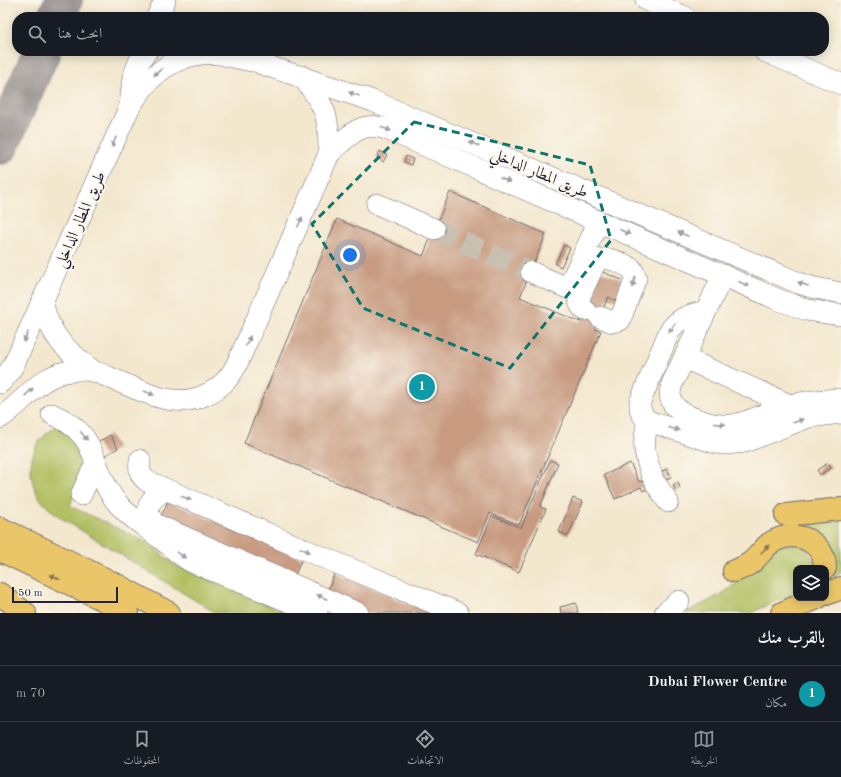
<!DOCTYPE html>
<html lang="ar">
<head>
<meta charset="utf-8">
<style>
  :root { --surface:#171b24; --page:#20242c; --text:#f1f3f6; --muted:#9ea1a6; --line:#363941; --accent:#8c9099 }
  body { margin:0; font-family:"Old Standard TT",Amiri,serif; background:var(--page); color:var(--text); direction:rtl }
  .controls { position:absolute; right:12px; bottom:12px; display:grid; overflow:hidden; border-radius:8px; box-shadow:0 2px 10px #0003 }
  .controls button { width:36px; height:36px; display:grid; place-items:center; padding:0; border:0; border-bottom:1px solid var(--line); background:var(--surface); color:var(--text); font:20px sans-serif }
  .scale { position:absolute; left:12px; bottom:10px; width:106px; box-sizing:border-box; padding-left:4px; border:2px solid #22223b; border-top:0; font-size:11px; line-height:14px; white-space:nowrap; color:#22223b; -webkit-text-stroke:3px #fbf7ec; paint-order:stroke }
  .you { position:absolute; left:350px; top:255px; width:14px; height:14px; margin:-10px; border:3px solid #fff; border-radius:50%; background:#1a73e8; box-shadow:0 0 0 6px #1a73e833 }
  .badge { display:grid; place-items:center; width:26px; height:26px; border-radius:50%; background:var(--accent); color:#fff; font-size:13px; font-weight:700 }
  .pin { position:absolute; translate:-50% -50%; border:2px solid #fff; box-shadow:0 1px 4px #0006 }
  .list { margin:0; padding:0; list-style:none }
  h2 { display:flex; justify-content:space-between; align-items:center; height:52px; margin:0; padding:0 16px; font-size:17px }
  h2 small { font-size:13px; font-weight:400; color:var(--muted) }
  .list li { display:grid; grid-template-columns:26px 1fr auto; gap:12px; align-items:center; box-sizing:border-box; height:56px; padding:0 16px; border-top:1px solid var(--line) }
  .list b { display:block; font-size:15px; white-space:nowrap }
  .list p { margin:0; font-size:13px; white-space:nowrap; color:var(--muted) }
  .list em { font-size:13px; font-style:normal; color:var(--muted) }
  .icon { flex:none; width:22px; height:22px; fill:none; stroke:currentColor; stroke-width:2; stroke-linecap:round; stroke-linejoin:round }
  .map { position:relative; flex:none; width:841px; height:613px; overflow:hidden; direction:ltr }
  .search { position:absolute; background:var(--surface); box-shadow:0 2px 10px #0003; left:12px; right:12px; top:12px; height:44px; display:flex; align-items:center; gap:10px; box-sizing:border-box; padding:0 14px; border-radius:16px; color:var(--muted); font-size:15px }
  .sheet { height:108px; background:var(--surface) }
  nav { display:flex; justify-content:space-around; align-items:center; box-sizing:border-box; height:56px; border-top:1px solid var(--line); background:var(--surface); font-size:11px; color:var(--muted) }
  nav a { display:grid; justify-items:center; gap:2px }
  nav .on { color:var(--accent) }
  .map>svg:first-child { display:block }
</style>
</head>
<body>
<div class="map">
<svg width="841" height="613" viewBox="0 0 841 613">
  <rect width="100%" height="100%" fill="#fbf7ec"/>
  <filter id="ink" filterUnits="userSpaceOnUse"><feTurbulence type="fractalNoise" baseFrequency=".025" numOctaves="2"/><feDisplacementMap in="SourceGraphic" scale="8" xChannelSelector="R" yChannelSelector="G"/><feConvolveMatrix kernelMatrix="1 2 1 2 8 2 1 2 1" color-interpolation-filters="sRGB"/></filter>
  <filter id="wash" filterUnits="userSpaceOnUse"><feTurbulence type="fractalNoise" baseFrequency=".012" numOctaves="4" result="noise"/><feDisplacementMap in="SourceGraphic" scale="16" xChannelSelector="R" yChannelSelector="G"/><feGaussianBlur stdDeviation="0.9" result="paint"/><feColorMatrix in="noise" values="0 0 0 0 0 0 0 0 0 0 0 0 0 0 0 0 0 1.4 0 .05"/><feComposite in="paint" operator="in"/></filter>
  <g filter="url(#wash)">
    <rect width="100%" height="100%" fill="#f3e7ce"/>
    <g fill="#b1bf62" stroke="#6a704e">
      <path d="M57,427h6l23,30 -16,49 79,37 17,15 15,10 105,45h-70l-155,-95c-8,-6 -17,-13 -22,-21 -15,-24 -9,-58 18,-70z"/>
      <polygon points="841,514 841,572 830,578 833,569 821,536 809,528 790,526"/>
      <polygon points="801,542 819,568 796,568 796,593 750,613 685,613 722,594 738,582 775,547"/>
    </g>
    <g fill="none" stroke-linecap="round" stroke-linejoin="round">
      <g stroke="#8a8484" stroke-width="38">
        <polyline points="56,17 64,0"/>
        <polyline points="0,146 42,51"/>
      </g>
    </g>
    <g id="blocks">
      <g fill="#c89b81">
        <polygon points="380,151 387,155 383,162 377,157"/>
        <polygon points="406,156 413,159 411,165 404,162"/>
        <polygon points="450,192 546,234 520,297 580,322 593,291 593,268 627,282 619,302 608,297 595,329 601,331 519,525 490,513 478,542 244,443 337,219 423,256"/>
        <polygon points="564,245 570,248 561,267 555,264"/>
        <polygon points="110,435 118,448 104,456 97,443"/>
        <polygon points="550,460 558,463 540,507 546,509 519,572 476,554 492,516 521,528"/>
        <polygon points="630,463 639,482 667,469 671,477 643,491 641,487 615,499 604,475"/>
        <polygon points="828,463 831,468 820,475 817,470"/>
        <polygon points="678,483 680,488 675,490 673,485"/>
        <polygon points="573,498 583,502 568,536 559,532"/>
        <polygon points="168,501 302,558 293,580 159,522"/>
        <polygon points="335,573 430,613 370,613 326,594"/>
        <polygon points="576,603 578,613 561,613 560,607"/>
      </g>
    </g>
  </g>
  <g filter="url(#ink)">
    <use href="#blocks" fill-opacity="0" stroke="#6b676e" stroke-width="1"/>
    <g fill="none" stroke-linecap="round" stroke-linejoin="round">
      <polyline stroke="#c9c0b1" stroke-width="21" stroke-dasharray="21 10" stroke-linecap="butt" points="434,229 531,272"/>
      <defs>
        <g id="minor">
          <polyline points="646,0 685,17"/>
          <polyline points="157,17 165,0"/>
          <polyline points="238,51 262,64 373,101 799,283 811,287 841,293"/>
          <polyline points="764,51 841,84"/>
          <path d="M302,76c24,32 27,38 27,78"/>
          <path d="M130,106c7,-9 13,-20 21,-27 17,-17 43,-28 67,-25 11,2 23,5 34,7"/>
          <polyline points="377,204 434,229"/>
          <polyline points="531,272 581,294"/>
          <path d="M723,275l-51,109c-2,6 -3,12 0,18 7,15 44,25 60,23 20,-3 38,-15 58,-20 16,-4 34,-5 51,-6"/>
          <polyline points="573,277 599,221"/>
          <path d="M42,301c8,36 23,48 50,69"/>
          <path d="M585,310c-5,-3 -6,-6 -6,-12l17,-37c10,-6 27,2 36,8l4,9 -16,42 -7,2 -13,-5"/>
          <path d="M706,311c-16,4 -28,6 -37,21l-29,70c-1,8 2,14 8,19l68,22 10,1 19,-2 64,-25 32,-4"/>
          <polyline points="684,358 790,405"/>
          <polyline points="0,383 8,374 14,364 130,106 133,77 139,62 147,51"/>
          <path d="M52,414c45,20 37,43 58,79 12,20 32,31 50,45 11,8 19,17 32,24l125,51"/>
          <path d="M0,418c29,-19 38,-45 78,-48 13,-1 23,4 35,9 29,12 61,31 92,16 15,-6 25,-17 32,-31l92,-210c19,-18 32,-35 60,-24l390,170 28,10 34,5"/>
          <path d="M648,421c-6,24 -4,32 4,55"/>
          <path d="M140,460c-1,9 -1,15 7,21l163,71 148,61"/>
          <polyline points="656,484 668,502"/>
          <path d="M166,490c-16,8 -24,18 -11,34l203,89"/>
          <polyline points="81,495 96,462"/>
          <polyline points="665,613 679,601"/>
        </g>
        <g id="major">
          <polyline points="786,515 841,509"/>
          <polyline points="0,528 113,583 169,613"/>
          <polyline points="0,550 110,603 128,613"/>
          <path d="M734,571c7,-2 13,-5 19,-10 5,-5 10,-11 15,-16 14,-11 32,-12 46,-1 7,6 11,14 11,24"/>
          <polyline points="826,594 841,588"/>
          <polyline points="782,613 817,598"/>
        </g>
        <polyline id="highway" points="0,594 25,613"/>
      </defs>
      <use href="#minor" stroke="#6b676e" stroke-width="22"/>
      <use href="#major" stroke="#6b676e" stroke-width="24"/>
      <use href="#highway" stroke="#6b676e" stroke-width="24"/>
      <use href="#minor" stroke="#fff" stroke-width="21"/>
      <use href="#major" stroke="#eac669" stroke-width="22"/>
      <use href="#highway" stroke="#eac669" stroke-width="22"/>
    </g>
    <defs><path id="oneway-solid" d="M-6-.8H1V-3.2L6.5 0L1 3.2V.8H-6Z"/></defs>
    <g fill="#9c9ca7">
      <use href="#oneway-solid" transform="translate(158 72) rotate(139)"/>
      <use href="#oneway-solid" transform="translate(354 94) rotate(-160)"/>
      <use href="#oneway-solid" transform="translate(386 129) rotate(20)"/>
      <use href="#oneway-solid" transform="translate(114 142) rotate(114)"/>
      <use href="#oneway-solid" transform="translate(474 144) rotate(-157)"/>
      <use href="#oneway-solid" transform="translate(505 180) rotate(23)"/>
      <use href="#oneway-solid" transform="translate(300 222) rotate(-66)"/>
      <use href="#oneway-solid" transform="translate(625 232) rotate(24)"/>
      <use href="#oneway-solid" transform="translate(683 234) rotate(-157)"/>
      <use href="#oneway-solid" transform="translate(634 282) rotate(104)"/>
      <use href="#oneway-solid" transform="translate(744 284) rotate(24)"/>
      <use href="#oneway-solid" transform="translate(803 284) rotate(-159)"/>
      <use href="#oneway-solid" transform="translate(672 328) rotate(123)"/>
      <use href="#oneway-solid" transform="translate(26 337) rotate(114)"/>
      <use href="#oneway-solid" transform="translate(248 341) rotate(-66)"/>
      <use href="#oneway-solid" transform="translate(29 392) rotate(-43)"/>
      <use href="#oneway-solid" transform="translate(149 393) rotate(22)"/>
      <use href="#oneway-solid" transform="translate(798 421) rotate(-20)"/>
      <use href="#oneway-solid" transform="translate(720 424) rotate(5)"/>
      <use href="#oneway-solid" transform="translate(674 429) rotate(18)"/>
      <use href="#oneway-solid" transform="translate(84 436) rotate(52)"/>
      <use href="#oneway-solid" transform="translate(186 498) rotate(23)"/>
      <use href="#oneway-solid" transform="translate(305 550) rotate(23)"/>
      <use href="#oneway-solid" transform="translate(181 555) rotate(33)"/>
      <use href="#oneway-solid" transform="translate(322 597) rotate(-156)"/>
    </g>
    <g fill="#867452">
      <use href="#oneway-solid" transform="translate(765 549) rotate(-45)"/>
      <use href="#oneway-solid" transform="translate(55 577) rotate(-154)"/>
    </g>
  </g>
  <path fill="none" stroke="#0f766e" stroke-width="3" stroke-dasharray="8 5" stroke-linejoin="round" d="M414,122l176,43 21,75 -101,128 -147,-60 -51,-84z"/>
  <g text-anchor="middle" stroke-width="4" stroke-linejoin="round" paint-order="stroke">
    <g font-size="16" fill="#22223b" stroke="#fbf7ec">
      <text transform="translate(540 172) rotate(23)" y="6">طريق المطار الداخلي</text>
      <text transform="translate(79 219) rotate(-66)" y="6">طريق المطار الداخلي</text>
    </g>
  </g>
</svg>
<div class="controls">
<button><svg class="icon" aria-label="layers" viewBox="0 0 24 24"><path d="M12 4l9 5-9 5-9-5zM3 14l9 5 9-5"/></svg></button>
</div>
<div class="scale">50 m</div>
<div class="you"></div>
<div class="pin badge" style="left:422px;top:387px;background:#0f9aa8">1</div>
<div class="search"><svg class="icon" aria-label="search" viewBox="0 0 24 24"><circle cx="10" cy="10" r="6"/><path d="M15 15l6 6"/></svg>ابحث هنا</div>
</div>
<section class="sheet">
<h2>بالقرب منك<small></small></h2>
<ul class="list">
<li><span class="badge" style="background:#0f9aa8">1</span><div><b>Dubai Flower Centre</b><p>مكان</p></div><em>70 m</em></li>
</ul>
</section>
<nav>
<a class="on"><svg class="icon" aria-label="map" viewBox="0 0 24 24"><path d="M3 6l6-2 6 2 6-2v14l-6 2-6-2-6 2zM9 4v14M15 6v14"/></svg>الخريطة</a>
<a><svg class="icon" aria-label="directions" viewBox="0 0 24 24"><path d="M12 3l9 9-9 9-9-9zM9 14v-3h6M13 9l2 2-2 2"/></svg>الاتجاهات</a>
<a><svg class="icon" aria-label="saved" viewBox="0 0 24 24"><path d="M7 4h10v16l-5-4-5 4z"/></svg>المحفوظات</a>
</nav>
</body>
</html>
